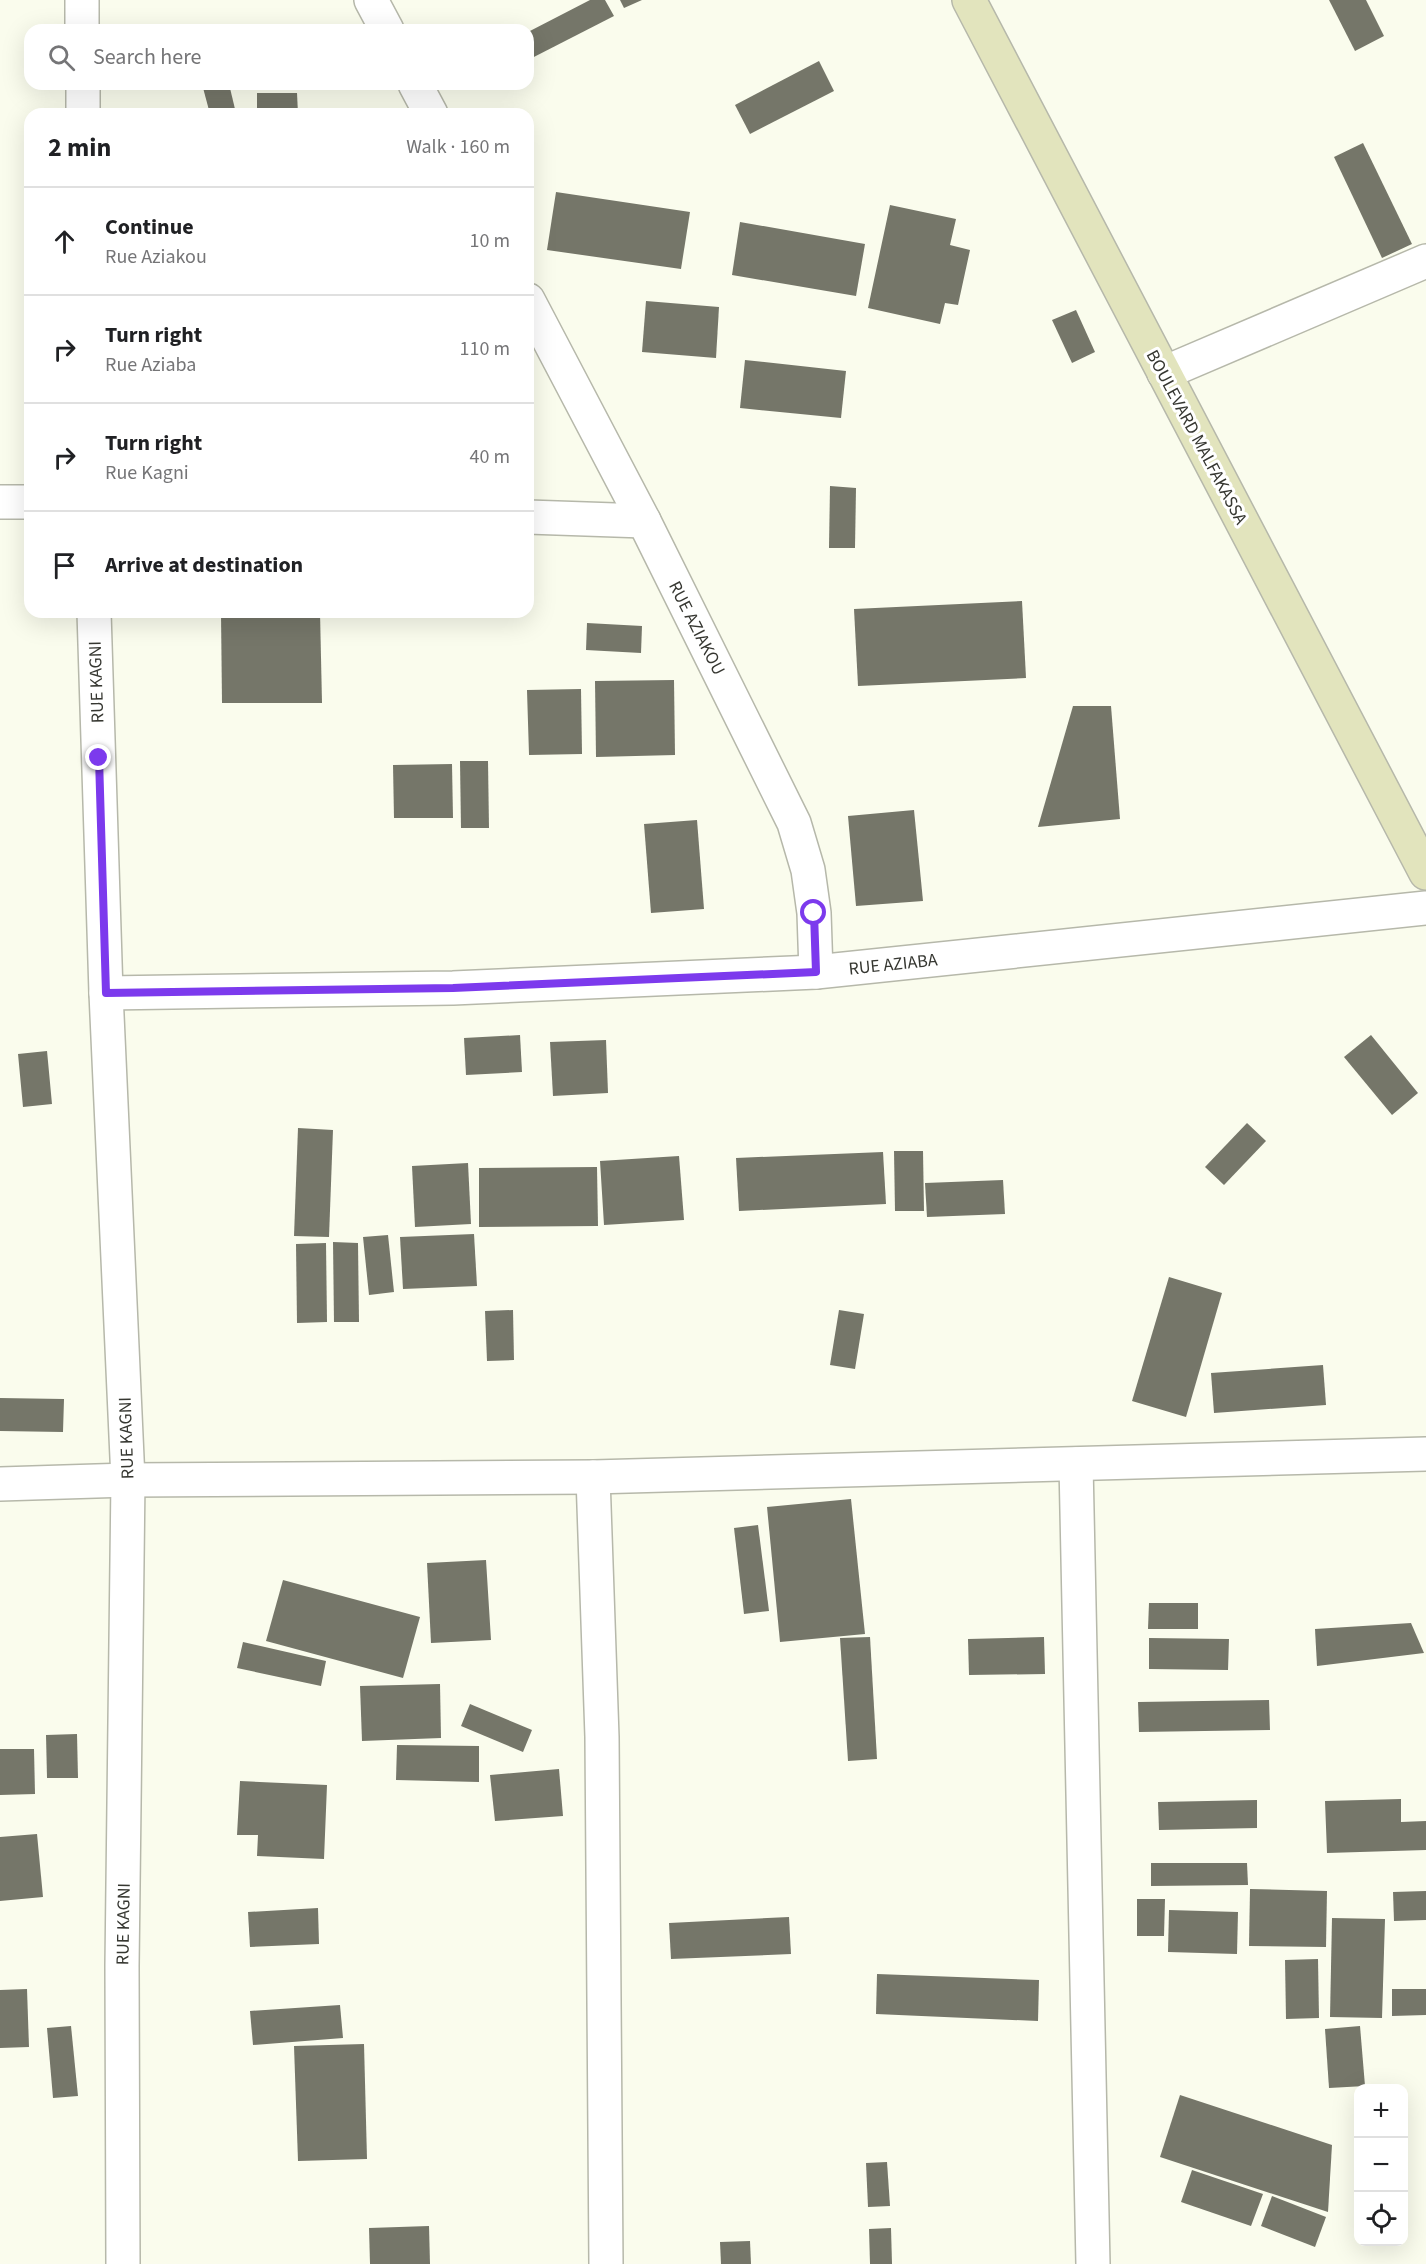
<!DOCTYPE html>
<html lang="en">
<head>
<meta charset="utf-8">
<style>
  :root { --surface:#fff; --page:#f2f2f2; --text:#202124; --muted:#757577; --line:#e0e0e0 }
  body { margin:0; font-family:"Source Sans 3",sans-serif; background:var(--page); color:var(--text) }
  .controls { position:absolute; right:18px; bottom:18px; display:grid; overflow:hidden; border-radius:12px; box-shadow:0 6px 24px #0002 }
  .controls button { width:54px; height:54px; display:grid; place-items:center; padding:0; border:0; border-bottom:2px solid var(--line); background:var(--surface); color:var(--text); font:30px sans-serif }
  .stop { position:absolute; width:18px; height:18px; margin:-14px; border:4px solid #7c3aed; border-radius:50%; background:#fff }
  .stop.end { background:#7c3aed; border-color:#fff; box-shadow:0 2px 6px #0008 }
  .list { margin:0; padding:0; list-style:none }
  h2 { display:flex; justify-content:space-between; align-items:center; height:78px; margin:0; padding:0 24px; font-size:26px }
  h2 small { font-size:20px; font-weight:400; color:var(--muted) }
  .list li { display:grid; grid-template-columns:39px 1fr auto; gap:18px; align-items:center; box-sizing:border-box; height:108px; padding:0 24px; border-top:2px solid var(--line) }
  .list b { display:block; font-size:22px; white-space:nowrap }
  .list p { margin:0; font-size:20px; white-space:nowrap; color:var(--muted) }
  .list em { font-size:20px; font-style:normal; color:var(--muted) }
  .icon { flex:none; width:33px; height:33px; fill:none; stroke:currentColor; stroke-width:2; stroke-linecap:round; stroke-linejoin:round }
  .map { position:relative; flex:none; width:1426px; height:2264px; overflow:hidden }
  .search { position:absolute; background:var(--surface); box-shadow:0 6px 24px #0002; left:24px; top:24px; width:510px; height:66px; display:flex; align-items:center; gap:15px; box-sizing:border-box; padding:0 21px; border-radius:18px; color:var(--muted); font-size:22px }
  .panel { position:absolute; background:var(--surface); box-shadow:0 6px 24px #0002; left:24px; top:108px; width:510px; height:510px; border-radius:18px }
  .map>svg:first-child { display:block }
</style>
</head>
<body>
<div class="map">
<svg width="1426" height="2264" viewBox="0 0 1426 2264">
  <rect width="100%" height="100%" fill="#fafced"/>
  <g fill="#757669">
    <polygon points="590,0 605,0 614,16 528,60 528,32"/>
    <polygon points="620,0 642,0 624,8"/>
    <polygon points="1329,0 1366,0 1384,36 1355,51"/>
    <polygon points="819,61 834,91 750,134 735,105"/>
    <polygon points="202,84 229,84 235,109 210,114"/>
    <polygon points="257,93 297,93 298,114 257,114"/>
    <polygon points="1363,143 1412,244 1382,258 1334,157"/>
    <polygon points="556,192 690,212 681,269 547,250"/>
    <polygon points="890,205 956,219 950,245 970,250 958,305 945,303 940,324 868,308"/>
    <polygon points="740,222 865,244 856,296 732,275"/>
    <polygon points="646,301 719,307 716,358 642,352"/>
    <polygon points="1076,310 1095,352 1072,363 1052,320"/>
    <polygon points="745,360 846,371 841,418 740,408"/>
    <polygon points="830,486 856,488 855,548 829,548"/>
    <polygon points="1022,601 1026,678 858,686 854,609"/>
    <polygon points="320,612 322,703 222,703 221,613"/>
    <polygon points="587,623 642,626 641,653 586,650"/>
    <polygon points="674,680 675,755 596,757 595,681"/>
    <polygon points="581,689 582,754 529,755 527,690"/>
    <polygon points="1073,706 1111,706 1120,819 1038,827"/>
    <polygon points="460,761 488,761 489,828 461,828"/>
    <polygon points="452,764 453,818 394,818 393,765"/>
    <polygon points="914,810 923,901 856,906 848,816"/>
    <polygon points="697,820 704,909 651,913 644,824"/>
    <polygon points="520,1035 522,1072 466,1075 464,1038"/>
    <polygon points="1371,1035 1418,1093 1392,1115 1344,1057"/>
    <polygon points="606,1040 608,1093 553,1096 550,1042"/>
    <polygon points="47,1051 52,1104 23,1107 18,1054"/>
    <polygon points="1247,1123 1266,1141 1224,1185 1205,1167"/>
    <polygon points="298,1128 333,1130 329,1237 294,1236"/>
    <polygon points="894,1151 923,1151 924,1211 895,1211"/>
    <polygon points="883,1152 886,1204 739,1211 736,1158"/>
    <polygon points="679,1156 684,1220 604,1225 600,1161"/>
    <polygon points="468,1163 471,1224 415,1227 412,1166"/>
    <polygon points="597,1167 598,1226 479,1227 479,1168"/>
    <polygon points="1003,1180 1005,1214 927,1217 925,1183"/>
    <polygon points="474,1234 477,1286 403,1289 400,1237"/>
    <polygon points="388,1235 394,1292 369,1295 363,1237"/>
    <polygon points="333,1242 358,1243 359,1322 334,1322"/>
    <polygon points="326,1243 327,1322 297,1323 296,1244"/>
    <polygon points="1169,1277 1222,1293 1186,1417 1132,1401"/>
    <polygon points="513,1310 514,1360 487,1361 485,1311"/>
    <polygon points="839,1310 864,1314 855,1369 830,1365"/>
    <polygon points="1323,1365 1326,1405 1214,1413 1211,1373"/>
    <polygon points="0,1398 64,1399 63,1432 0,1431"/>
    <polygon points="851,1499 865,1634 780,1642 767,1507"/>
    <polygon points="758,1525 769,1611 744,1614 734,1528"/>
    <polygon points="486,1560 491,1640 431,1643 427,1563"/>
    <polygon points="283,1580 420,1617 403,1678 266,1641"/>
    <polygon points="1149,1603 1198,1603 1198,1629 1148,1629"/>
    <polygon points="1411,1623 1424,1653 1317,1666 1315,1629"/>
    <polygon points="870,1637 877,1759 848,1761 840,1638"/>
    <polygon points="1044,1637 1045,1674 969,1675 968,1639"/>
    <polygon points="1149,1638 1229,1639 1228,1670 1149,1669"/>
    <polygon points="243,1642 326,1661 321,1686 237,1668"/>
    <polygon points="440,1684 441,1738 362,1741 360,1686"/>
    <polygon points="1269,1700 1270,1730 1139,1732 1138,1702"/>
    <polygon points="470,1704 532,1730 523,1752 461,1726"/>
    <polygon points="77,1734 78,1778 47,1778 46,1735"/>
    <polygon points="397,1745 479,1746 479,1782 396,1780"/>
    <polygon points="0,1749 34,1749 35,1794 0,1795"/>
    <polygon points="559,1769 563,1816 495,1821 490,1775"/>
    <polygon points="240,1781 327,1785 324,1859 257,1856 258,1835 237,1835"/>
    <polygon points="1401,1799 1401,1822 1426,1821 1426,1850 1327,1853 1325,1801"/>
    <polygon points="1257,1800 1257,1828 1159,1830 1158,1802"/>
    <polygon points="37,1834 43,1897 0,1901 0,1837"/>
    <polygon points="1151,1863 1247,1863 1248,1885 1151,1886"/>
    <polygon points="1250,1889 1327,1891 1326,1947 1249,1946"/>
    <polygon points="1426,1891 1426,1920 1394,1921 1393,1892"/>
    <polygon points="1137,1899 1165,1899 1164,1936 1137,1936"/>
    <polygon points="318,1908 319,1944 250,1947 248,1912"/>
    <polygon points="1169,1910 1238,1912 1237,1954 1168,1952"/>
    <polygon points="789,1917 791,1954 671,1959 669,1923"/>
    <polygon points="1332,1918 1385,1919 1382,2018 1330,2017"/>
    <polygon points="1318,1959 1319,2018 1286,2019 1285,1960"/>
    <polygon points="877,1974 1039,1980 1038,2021 876,2014"/>
    <polygon points="27,1989 29,2047 0,2048 0,1990"/>
    <polygon points="1392,1989 1426,1989 1426,2015 1392,2016"/>
    <polygon points="340,2005 343,2038 253,2045 250,2011"/>
    <polygon points="71,2026 78,2096 53,2098 47,2028"/>
    <polygon points="1360,2026 1365,2086 1329,2088 1325,2029"/>
    <polygon points="364,2044 367,2159 298,2161 294,2046"/>
    <polygon points="1180,2095 1332,2145 1328,2212 1160,2157"/>
    <polygon points="887,2162 890,2206 868,2207 866,2163"/>
    <polygon points="1192,2170 1263,2194 1251,2226 1181,2202"/>
    <polygon points="1272,2196 1326,2217 1315,2247 1261,2226"/>
    <polygon points="429,2226 430,2264 370,2264 369,2228"/>
    <polygon points="891,2228 892,2264 870,2264 869,2229"/>
    <polygon points="750,2241 751,2264 721,2264 720,2242"/>
  </g>
  <g fill="none" stroke-linecap="round" stroke-linejoin="round">
    <defs>
      <g id="street">
        <polyline points="82,0 82,30"/>
        <polyline points="371,0 387,30"/>
        <polyline points="83,84 83,114"/>
        <polyline points="415,84 431,114"/>
        <polyline points="528,300 644,521 794,823 808,870 814,913 816,972"/>
        <polyline points="1164,373 1426,261"/>
        <polyline points="0,502 30,502"/>
        <polyline points="528,517 644,521"/>
        <polyline points="94,612 106,993 128,1480 122,1966 123,2264"/>
        <polyline points="106,993 453,988 816,972 1426,908"/>
        <polyline points="1076,1464 1093,2264"/>
        <polyline points="593,1477 602,1737 606,2264"/>
        <polyline points="0,1484 128,1480 593,1477 1426,1454"/>
      </g>
      <polyline id="secondary" points="969,0 1426,873"/>
    </defs>
    <use href="#street" stroke="#b6b8aa" stroke-width="36"/>
    <use href="#secondary" stroke="#b6b8aa" stroke-width="36"/>
    <use href="#street" stroke="#fff" stroke-width="33"/>
    <use href="#secondary" stroke="#e2e4bd" stroke-width="33"/>
  </g>
  <g fill="none" stroke-linecap="round" stroke-linejoin="round">
    <polyline stroke="#7c3aed" stroke-width="8" points="99,758 106,993 453,988 816,972 814,913"/>
  </g>
  <g text-anchor="middle" stroke-width="6" stroke-linejoin="round" paint-order="stroke">
    <g font-size="18" fill="#363731" stroke="#fff">
      <text transform="translate(1197 437) rotate(62)" y="6">BOULEVARD MALFAKASSA</text>
      <text transform="translate(697 628) rotate(63)" y="6">RUE AZIAKOU</text>
      <text transform="translate(96 682) rotate(-92)" y="6">RUE KAGNI</text>
      <text transform="translate(893 964) rotate(-6)" y="6">RUE AZIABA</text>
      <text transform="translate(126 1438) rotate(-92)" y="6">RUE KAGNI</text>
      <text transform="translate(123 1924) rotate(-89)" y="6">RUE KAGNI</text>
    </g>
  </g>
</svg>
<div class="controls">
<button>+</button>
<button>−</button>
<button><svg class="icon" aria-label="locate" viewBox="0 0 24 24"><circle cx="12" cy="12" r="6"/><path d="M12 2v4M12 18v4M2 12h4M18 12h4"/></svg></button>
</div>
<div class="stop" style="left:814px;top:913px"></div>
<div class="stop end" style="left:99px;top:758px"></div>
<div class="search"><svg class="icon" aria-label="search" viewBox="0 0 24 24"><circle cx="10" cy="10" r="6"/><path d="M15 15l6 6"/></svg>Search here</div>
<section class="panel">
<h2>2 min<small>Walk · 160 m</small></h2>
<ul class="list">
<li><svg class="icon" aria-label="ahead" viewBox="0 0 24 24"><path d="M12 20V5M6 11l6-6 6 6"/></svg><div><b>Continue</b><p>Rue Aziakou</p></div><em>10 m</em></li>
<li><svg class="icon" aria-label="right" viewBox="0 0 24 24"><path d="M7 20v-9h11M14 6l5 5-5 5"/></svg><div><b>Turn right</b><p>Rue Aziaba</p></div><em>110 m</em></li>
<li><svg class="icon" aria-label="right" viewBox="0 0 24 24"><path d="M7 20v-9h11M14 6l5 5-5 5"/></svg><div><b>Turn right</b><p>Rue Kagni</p></div><em>40 m</em></li>
<li><svg class="icon" aria-label="arrive" viewBox="0 0 24 24"><path d="M6 21V4h12l-3 4 3 4H6"/></svg><div><b>Arrive at destination</b></div></li>
</ul>
</section>
</div>
</body>
</html>
